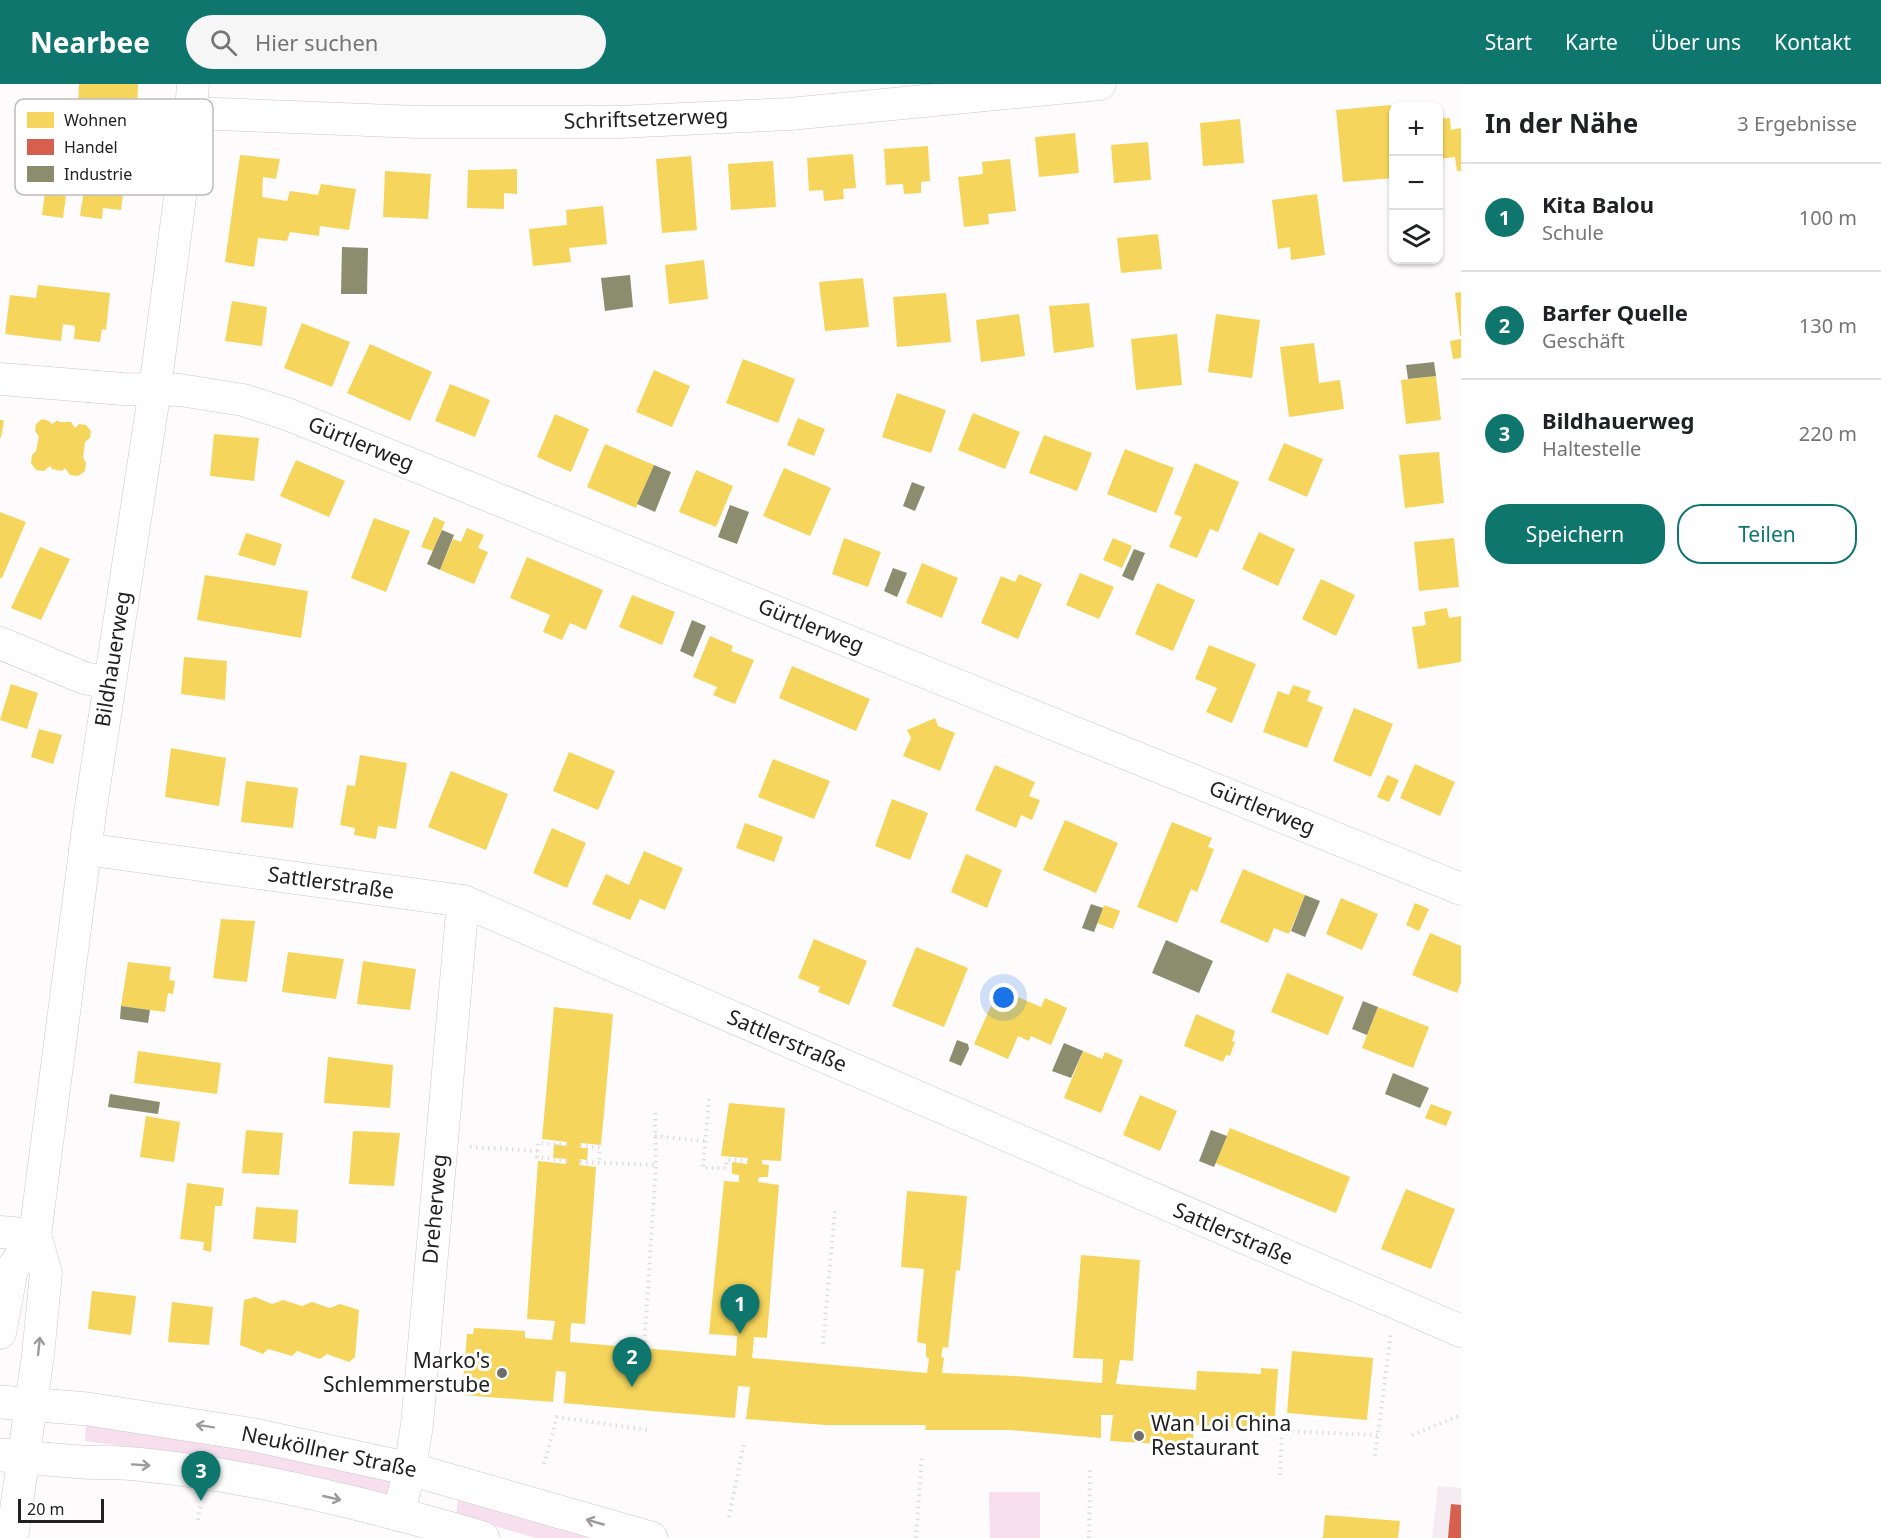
<!DOCTYPE html>
<html lang="de">
<head>
<meta charset="utf-8">
<style>
  :root { --surface:#fff; --page:#f6f6f6; --text:#202124; --muted:#757577; --line:#e0e0e0; --accent:#0f766e }
  body { margin:0; font-family:"Noto Sans",sans-serif; background:var(--page); color:var(--text) }
  .controls { position:absolute; right:18px; top:18px; display:grid; overflow:hidden; border-radius:12px; box-shadow:0 2px 4px #0004 }
  .controls button { width:54px; height:54px; display:grid; place-items:center; padding:0; border:0; border-bottom:2px solid var(--line); background:var(--surface); color:var(--text); font:30px sans-serif }
  .scale { position:absolute; left:18px; bottom:15px; width:86px; box-sizing:border-box; padding-left:6px; border:3px solid #222021; border-top:0; font-size:16px; line-height:21px; white-space:nowrap; color:#222021; -webkit-text-stroke:4px #fff; paint-order:stroke }
  .you { position:absolute; left:1004px; top:914px; width:21px; height:21px; margin:-15px; border:4px solid #fff; border-radius:50%; background:#1a73e8; box-shadow:0 0 0 9px #1a73e833 }
  .badge { display:grid; place-items:center; width:39px; height:39px; border-radius:50%; background:var(--accent); color:#fff; font-size:20px; font-weight:700 }
  .pin { position:absolute; translate:-50% -50px; filter:drop-shadow(0 2px 3px #0008) }
  .pin::after { content:''; position:absolute; top:32px; width:21px; height:18px; background:inherit; clip-path:polygon(0 0,100% 0,50% 100%) }
  .list { margin:0; padding:0; list-style:none }
  h2 { display:flex; justify-content:space-between; align-items:center; height:78px; margin:0; padding:0 24px; font-size:26px }
  h2 small { font-size:20px; font-weight:400; color:var(--muted) }
  .list li { display:grid; grid-template-columns:39px 1fr auto; gap:18px; align-items:center; box-sizing:border-box; height:108px; padding:0 24px; border-top:2px solid var(--line) }
  .list b { display:block; font-size:22px; white-space:nowrap }
  .list p { margin:0; font-size:20px; white-space:nowrap; color:var(--muted) }
  .list em { font-size:20px; font-style:normal; color:var(--muted) }
  .actions { display:flex; gap:12px; padding:18px 24px }
  .actions a { flex:1; padding:14px 0; border:2px solid var(--accent); border-radius:24px; text-align:center; font-size:21px; color:var(--accent) }
  .actions .main { background:var(--accent); color:#fff }
  .icon { flex:none; width:33px; height:33px; fill:none; stroke:currentColor; stroke-width:2; stroke-linecap:round; stroke-linejoin:round }
  .map { position:relative; flex:none; width:1461px; height:1454px; overflow:hidden }
  header { display:flex; align-items:center; gap:36px; box-sizing:border-box; height:84px; padding:0 30px; background:var(--accent); color:#fff }
  header strong { font-size:28px }
  nav { display:flex; gap:33px; margin-inline-start:auto; font-size:21px }
  .search { width:420px; height:54px; background:var(--page); display:flex; align-items:center; gap:15px; box-sizing:border-box; padding:0 21px; border-radius:33px; color:var(--muted); font-size:22px }
  main { display:flex }
  aside { flex:1; background:var(--surface) }
  .map>svg:first-child { display:block }
</style>
</head>
<body>
<header>
<strong>Nearbee</strong>
<div class="search"><svg class="icon" aria-label="search" viewBox="0 0 24 24"><circle cx="10" cy="10" r="6"/><path d="M15 15l6 6"/></svg>Hier suchen</div>
<nav><a>Start</a><a>Karte</a><a>Über uns</a><a>Kontakt</a></nav>
</header>
<main>
<div class="map">
<svg width="1461" height="1454" viewBox="0 0 1461 1454">
  <rect width="100%" height="100%" fill="#fefbfd"/>
  <polygon fill="#f4ecf0" points="1438,1402 1461,1404 1461,1454 1432,1454"/>
  <g fill="#f7dfed">
    <polygon points="86,1340 246,1364 386,1395 391,1398 388,1411 180,1370 85,1357"/>
    <polygon points="1040,1408 1040,1454 990,1454 989,1408"/>
    <polygon points="458,1415 596,1454 536,1454 456,1431"/>
  </g>
  <g fill="#f6d55c">
    <polygon points="79,0 138,0 137,29 78,26"/>
    <polygon points="1391,21 1394,52 1394,94 1343,98 1336,26"/>
    <polygon points="1450,34 1451,46 1461,44 1461,87 1457,87 1455,73 1438,75 1438,35"/>
    <polygon points="1240,35 1244,79 1203,82 1200,39"/>
    <polygon points="1075,49 1079,89 1039,93 1035,53"/>
    <polygon points="1148,58 1151,96 1114,99 1111,61"/>
    <polygon points="928,62 930,97 921,98 921,109 904,110 903,100 886,101 884,65"/>
    <polygon points="853,70 856,104 843,105 844,115 824,117 823,106 809,107 807,74"/>
    <polygon points="240,71 280,75 276,95 263,93 262,113 287,117 290,107 318,111 321,100 356,105 349,146 320,142 319,152 290,148 287,157 258,154 254,183 225,178"/>
    <polygon points="691,72 697,146 662,149 656,75"/>
    <polygon points="1010,75 1016,127 988,130 989,140 964,143 958,93 983,90 982,78"/>
    <polygon points="773,77 776,123 731,126 728,80"/>
    <polygon points="517,85 517,110 504,109 504,125 467,124 468,86"/>
    <polygon points="87,86 125,92 121,126 103,124 102,135 80,132"/>
    <polygon points="385,87 431,90 428,135 383,133"/>
    <polygon points="45,109 66,112 63,134 42,131"/>
    <polygon points="1317,110 1325,171 1291,176 1290,163 1278,165 1272,116"/>
    <polygon points="603,122 607,160 569,164 571,178 533,182 529,145 567,141 566,126"/>
    <polygon points="1158,150 1162,185 1121,189 1117,154"/>
    <polygon points="704,176 708,215 669,220 665,181"/>
    <polygon points="863,194 869,243 825,247 819,198"/>
    <polygon points="38,201 110,209 106,246 102,245 100,258 74,255 75,242 63,240 61,257 5,250 10,211 36,214"/>
    <polygon points="1461,208 1461,252 1460,252 1455,209"/>
    <polygon points="946,209 951,258 897,263 893,213"/>
    <polygon points="232,217 267,223 262,262 225,257"/>
    <polygon points="1089,219 1094,263 1054,269 1049,222"/>
    <polygon points="1019,230 1025,272 981,278 976,236"/>
    <polygon points="1216,230 1260,236 1252,294 1208,288"/>
    <polygon points="302,239 350,258 332,303 284,284"/>
    <polygon points="1177,250 1182,301 1136,306 1131,255"/>
    <polygon points="1461,255 1461,274 1453,275 1450,257"/>
    <polygon points="1314,259 1319,299 1340,296 1344,325 1289,333 1280,263"/>
    <polygon points="370,260 432,288 410,337 347,309"/>
    <polygon points="743,275 795,295 778,339 726,319"/>
    <polygon points="654,286 690,302 672,343 636,328"/>
    <polygon points="1436,292 1441,336 1406,340 1401,296"/>
    <polygon points="450,300 490,316 475,353 435,337"/>
    <polygon points="897,309 946,326 931,369 882,353"/>
    <polygon points="973,329 1020,348 1005,385 958,366"/>
    <polygon points="555,330 589,345 571,388 537,373"/>
    <polygon points="798,334 825,345 814,372 787,361"/>
    <polygon points="42,335 49,337 52,340 58,336 59,338 71,338 75,344 79,340 86,341 91,347 90,354 85,358 83,374 86,378 85,387 78,392 70,391 65,384 62,387 52,385 50,382 44,387 36,386 31,379 32,371 36,367 39,352 35,347 36,340"/>
    <polygon points="0,336 4,336 1,354 0,354"/>
    <polygon points="214,350 259,354 254,397 210,392"/>
    <polygon points="1044,351 1092,369 1077,407 1029,389"/>
    <polygon points="1284,359 1323,375 1307,413 1268,396"/>
    <polygon points="605,360 654,381 636,424 587,403"/>
    <polygon points="1125,365 1174,384 1156,429 1107,410"/>
    <polygon points="1439,368 1444,419 1405,424 1399,371"/>
    <polygon points="296,376 345,397 329,433 280,412"/>
    <polygon points="1195,379 1239,398 1218,448 1210,445 1197,474 1169,463 1182,433 1174,430"/>
    <polygon points="784,384 831,404 810,452 763,432"/>
    <polygon points="696,386 733,402 716,443 679,428"/>
    <polygon points="0,428 26,438 2,494 0,494"/>
    <polygon points="434,433 445,438 433,467 421,463"/>
    <polygon points="374,434 410,447 386,508 351,494"/>
    <polygon points="467,444 484,451 478,464 488,468 474,500 440,486 453,455 461,458"/>
    <polygon points="1259,448 1295,465 1278,502 1242,485"/>
    <polygon points="246,449 282,460 275,482 238,471"/>
    <polygon points="844,454 881,468 868,503 832,490"/>
    <polygon points="1113,454 1132,462 1122,484 1103,476"/>
    <polygon points="1454,454 1459,503 1419,507 1414,458"/>
    <polygon points="40,463 70,475 41,536 11,524"/>
    <polygon points="527,473 603,506 586,546 570,539 562,556 543,548 550,531 510,514"/>
    <polygon points="922,479 958,494 942,534 906,519"/>
    <polygon points="1080,489 1114,503 1099,535 1066,521"/>
    <polygon points="1019,490 1042,500 1018,555 981,539 1001,492 1015,498"/>
    <polygon points="205,491 308,507 301,554 197,536"/>
    <polygon points="1321,495 1355,511 1336,552 1302,535"/>
    <polygon points="1157,499 1195,516 1173,567 1135,550"/>
    <polygon points="632,511 675,528 662,561 619,543"/>
    <polygon points="1447,524 1449,534 1461,532 1461,578 1418,585 1412,543 1426,541 1424,528"/>
    <polygon points="710,552 733,562 731,567 754,576 735,620 713,611 717,603 693,593"/>
    <polygon points="1209,561 1256,580 1232,639 1206,628 1217,604 1195,595"/>
    <polygon points="184,573 227,577 225,616 181,610"/>
    <polygon points="792,582 870,615 856,647 779,614"/>
    <polygon points="11,600 38,609 27,645 0,636"/>
    <polygon points="1293,601 1311,607 1307,617 1323,623 1307,664 1263,648 1278,607 1289,611"/>
    <polygon points="1354,624 1393,640 1371,693 1333,677"/>
    <polygon points="935,634 938,642 955,649 940,687 903,672 911,654 907,646"/>
    <polygon points="39,645 62,651 53,680 31,673"/>
    <polygon points="171,664 226,674 219,722 165,713"/>
    <polygon points="569,668 615,687 598,726 553,707"/>
    <polygon points="360,671 407,679 396,745 378,742 376,755 354,751 355,744 340,741 347,701 355,702"/>
    <polygon points="773,675 830,697 814,735 758,713"/>
    <polygon points="1415,680 1455,698 1440,732 1400,714"/>
    <polygon points="995,681 1035,698 1029,712 1040,716 1032,736 1021,731 1016,744 975,726"/>
    <polygon points="451,687 508,710 486,766 428,743"/>
    <polygon points="1387,691 1399,696 1389,718 1377,713"/>
    <polygon points="246,697 298,704 293,744 241,738"/>
    <polygon points="892,715 928,729 910,776 875,762"/>
    <polygon points="1065,736 1118,759 1096,809 1043,786"/>
    <polygon points="1172,738 1212,754 1208,763 1214,765 1197,808 1191,805 1177,839 1137,823"/>
    <polygon points="745,739 783,753 774,778 736,764"/>
    <polygon points="552,744 586,759 567,804 533,789"/>
    <polygon points="644,767 683,784 665,826 640,815 630,836 592,820 606,790 629,801"/>
    <polygon points="966,770 1002,786 987,824 951,808"/>
    <polygon points="1243,785 1305,811 1289,850 1274,844 1268,859 1220,838"/>
    <polygon points="1341,814 1378,830 1362,866 1326,850"/>
    <polygon points="1415,819 1429,825 1419,847 1406,841"/>
    <polygon points="1104,821 1120,827 1113,845 1097,839"/>
    <polygon points="221,835 255,837 247,898 213,894"/>
    <polygon points="1430,849 1461,862 1461,899 1457,909 1412,891"/>
    <polygon points="814,855 867,877 849,921 818,908 820,903 798,894"/>
    <polygon points="916,863 968,884 944,943 892,922"/>
    <polygon points="288,868 344,875 336,915 282,908"/>
    <polygon points="363,877 416,885 410,926 357,920"/>
    <polygon points="128,878 171,883 169,896 175,897 173,910 168,909 165,928 121,922"/>
    <polygon points="1287,889 1344,913 1328,951 1271,928"/>
    <polygon points="1013,911 1041,923 1045,914 1067,924 1051,961 1031,952 1029,957 1018,952 1008,975 974,960 995,913 1010,919"/>
    <polygon points="554,923 613,930 601,1061 581,1059 580,1062 581,1064 588,1064 587,1076 580,1075 579,1081 596,1083 585,1240 571,1239 570,1258 736,1272 737,1252 709,1250 724,1097 739,1098 739,1091 732,1090 732,1078 747,1080 748,1074 721,1072 729,1019 785,1024 781,1077 762,1076 762,1080 769,1081 768,1093 759,1093 758,1098 779,1101 767,1254 754,1253 752,1274 927,1289 929,1274 926,1273 926,1260 917,1258 924,1185 901,1183 907,1107 967,1112 960,1187 956,1186 948,1264 943,1263 941,1273 944,1274 942,1289 1015,1292 1102,1299 1103,1275 1073,1274 1081,1171 1140,1176 1133,1277 1120,1276 1116,1300 1196,1306 1197,1287 1261,1290 1261,1284 1278,1285 1274,1346 1193,1341 1193,1362 1110,1357 1113,1331 1101,1331 1101,1354 1009,1346 925,1346 926,1341 826,1341 746,1335 750,1303 738,1302 735,1334 640,1326 564,1319 566,1288 556,1287 553,1318 462,1311 467,1250 473,1250 474,1244 525,1247 525,1254 552,1256 555,1237 527,1235 538,1077 566,1080 567,1075 553,1074 554,1060 567,1062 567,1058 542,1055"/>
    <polygon points="1378,923 1429,943 1413,984 1362,964"/>
    <polygon points="1196,930 1235,947 1232,957 1235,958 1230,972 1226,971 1223,978 1184,962"/>
    <polygon points="138,967 221,979 217,1010 134,999"/>
    <polygon points="1083,967 1102,975 1105,968 1123,976 1101,1029 1064,1014"/>
    <polygon points="328,973 393,981 390,1024 324,1019"/>
    <polygon points="1140,1011 1177,1027 1160,1067 1123,1051"/>
    <polygon points="1431,1020 1452,1028 1446,1042 1425,1034"/>
    <polygon points="146,1032 180,1038 174,1078 140,1073"/>
    <polygon points="1230,1044 1350,1093 1336,1129 1215,1079"/>
    <polygon points="246,1046 283,1049 279,1091 242,1089"/>
    <polygon points="353,1047 400,1049 394,1102 349,1100"/>
    <polygon points="187,1099 224,1104 222,1122 215,1122 211,1168 203,1166 204,1158 180,1155"/>
    <polygon points="1406,1105 1455,1125 1431,1185 1381,1165"/>
    <polygon points="256,1123 298,1126 296,1159 253,1155"/>
    <polygon points="92,1207 136,1212 131,1251 88,1245"/>
    <polygon points="255,1213 272,1220 283,1216 302,1222 312,1218 330,1224 340,1220 359,1226 355,1273 349,1278 327,1270 320,1275 297,1267 292,1272 268,1265 263,1270 240,1261 244,1216"/>
    <polygon points="172,1218 213,1223 209,1261 168,1258"/>
    <polygon points="1292,1267 1373,1274 1367,1336 1287,1329"/>
    <polygon points="1325,1431 1400,1437 1398,1454 1323,1454"/>
  </g>
  <polygon fill="#d6604d" points="1451,1420 1461,1421 1461,1454 1448,1454"/>
  <g fill="#8c8c6e">
    <polygon points="342,163 368,164 367,210 341,210"/>
    <polygon points="630,191 633,223 605,227 601,194"/>
    <polygon points="1434,278 1436,292 1408,295 1406,281"/>
    <polygon points="654,381 671,388 655,428 637,420"/>
    <polygon points="912,398 925,403 915,427 903,422"/>
    <polygon points="730,421 749,428 737,460 718,453"/>
    <polygon points="442,446 454,451 440,486 427,480"/>
    <polygon points="1134,465 1145,469 1133,497 1122,492"/>
    <polygon points="893,484 907,489 897,513 884,507"/>
    <polygon points="692,536 706,542 693,573 680,567"/>
    <polygon points="1305,811 1320,817 1305,853 1291,847"/>
    <polygon points="1091,820 1103,824 1094,848 1082,844"/>
    <polygon points="1166,856 1213,877 1199,909 1152,889"/>
    <polygon points="1363,917 1378,923 1367,951 1352,945"/>
    <polygon points="121,922 150,926 148,939 120,935"/>
    <polygon points="957,956 968,960 969,965 961,982 949,977"/>
    <polygon points="1064,959 1083,967 1071,994 1052,987"/>
    <polygon points="1393,989 1429,1004 1420,1024 1385,1010"/>
    <polygon points="110,1010 160,1018 158,1030 108,1023"/>
    <polygon points="1211,1046 1227,1052 1214,1083 1199,1077"/>
  </g>
  <g fill="none" stroke-linecap="round" stroke-linejoin="round">
    <defs>
      <g id="minor">
        <polyline points="191,29 418,38 618,38 790,30 1100,0"/>
        <polyline points="0,295 123,305 180,306 243,316 287,330 1461,805"/>
        <polyline points="0,559 84,594 109,599"/>
        <polyline points="85,765 463,817 1461,1247"/>
        <polyline points="0,1148 35,1151"/>
        <polyline points="0,1249 12,1185 35,1151 90,729 155,305 191,29 193,0"/>
        <polyline points="398,1431 410,1385 417,1341 463,817"/>
        <polyline points="12,1454 38,1271 46,1189 35,1151"/>
      </g>
      <g id="secondary">
        <polyline points="0,1318 88,1325 255,1351 410,1385 651,1454"/>
        <path d="M0,1371c27,2 54,5 82,7 21,1 42,0 63,3 112,11 230,41 338,73"/>
      </g>
    </defs>
    <use href="#minor" stroke="#cbc8ca" stroke-width="33"/>
    <use href="#secondary" stroke="#cbc8ca" stroke-width="34"/>
    <g stroke="#dfddde" stroke-width="4" stroke-dasharray="1.5 4.5" stroke-linecap="butt">
      <polyline points="709,1015 703,1084 726,1084 727,1076 748,1077"/>
      <polyline points="655,1052 705,1057"/>
      <polyline points="580,1062 600,1064 599,1079"/>
      <polyline points="470,1063 538,1067"/>
      <polyline points="567,1077 537,1073 538,1059 567,1061"/>
      <polyline points="580,1078 656,1081"/>
      <polyline points="823,1260 835,1125"/>
      <polyline points="644,1264 656,1081 655,1027"/>
      <polyline points="1412,1351 1461,1331"/>
      <polyline points="1375,1372 1391,1249"/>
      <polyline points="544,1380 557,1333 647,1346"/>
      <polyline points="1280,1391 1282,1347 1377,1351"/>
      <polyline points="729,1433 744,1359"/>
      <polyline points="198,1436 201,1419"/>
      <polyline points="916,1454 922,1371"/>
      <polyline points="1089,1454 1090,1383"/>
    </g>
    <use href="#minor" stroke="#fffeff" stroke-width="32"/>
    <use href="#secondary" stroke="#fffeff" stroke-width="33"/>
  </g>
  <defs><path id="oneway-shaft" d="M-6 0H5M1.5-3L5.5 0L1.5 3" fill="none" stroke-width="1.6" stroke-linecap="round" stroke-linejoin="round" transform="scale(1.5)"/></defs>
  <g stroke="#9c9a9b">
    <use href="#oneway-shaft" transform="translate(39 1262) rotate(-84)"/>
    <use href="#oneway-shaft" transform="translate(205 1342) rotate(-171)"/>
    <use href="#oneway-shaft" transform="translate(141 1381) rotate(4)"/>
    <use href="#oneway-shaft" transform="translate(332 1414) rotate(13)"/>
    <use href="#oneway-shaft" transform="translate(595 1438) rotate(-164)"/>
  </g>
  <g fill="#6f6d6e" stroke="#fff" stroke-width="2">
    <circle cx="502" cy="1289" r="6"/>
    <circle cx="1139" cy="1352" r="6"/>
  </g>
  <g text-anchor="middle" stroke-width="6" stroke-linejoin="round" paint-order="stroke">
    <g font-size="21" fill="#222021" stroke="#fff">
      <text transform="translate(646 35) rotate(-2)" y="7">Schriftsetzerweg</text>
      <text transform="translate(361 360) rotate(22)" y="7">Gürtlerweg</text>
      <text transform="translate(811 542) rotate(22)" y="7">Gürtlerweg</text>
      <text transform="translate(113 575) rotate(-81)" y="7">Bildhauerweg</text>
      <text transform="translate(1262 724) rotate(22)" y="7">Gürtlerweg</text>
      <text transform="translate(331 799) rotate(8)" y="7">Sattlerstraße</text>
      <text transform="translate(787 957) rotate(23)" y="7">Sattlerstraße</text>
      <text transform="translate(435 1125) rotate(-85)" y="7">Dreherweg</text>
      <text transform="translate(1233 1150) rotate(23)" y="7">Sattlerstraße</text>
      <text transform="translate(329 1368) rotate(12)" y="7">Neuköllner Straße</text>
    </g>
    <g font-size="21" fill="#222021" stroke="#fff" text-anchor="end">
      <text x="490" y="1284">Marko's<tspan x="490" dy="24">Schlemmerstube</tspan></text>
      <text x="1151" y="1347" text-anchor="start">Wan Loi China<tspan x="1151" dy="24">Restaurant</tspan></text>
    </g>
  </g>
  <rect x="15" y="15" width="198" height="96" rx="9" fill="#fff" stroke="#bdbcbc" stroke-width="1.5"/>
  <rect x="27" y="28" width="27" height="16" fill="#f6d55c"/>
  <rect x="27" y="55" width="27" height="16" fill="#d6604d"/>
  <rect x="27" y="82" width="27" height="16" fill="#8c8c6e"/>
  <g font-size="16" fill="#222021">
    <text x="64" y="42">Wohnen</text>
    <text x="64" y="69">Handel</text>
    <text x="64" y="96">Industrie</text>
  </g>
</svg>
<div class="controls">
<button>+</button>
<button>−</button>
<button><svg class="icon" aria-label="layers" viewBox="0 0 24 24"><path d="M12 4l9 5-9 5-9-5zM3 14l9 5 9-5"/></svg></button>
</div>
<div class="scale">20 m</div>
<div class="you"></div>
<div class="pin badge" style="left:740px;top:1250px">1</div>
<div class="pin badge" style="left:632px;top:1303px">2</div>
<div class="pin badge" style="left:201px;top:1417px">3</div>
</div>
<aside>
<h2>In der Nähe<small>3 Ergebnisse</small></h2>
<ul class="list">
<li><span class="badge">1</span><div><b>Kita Balou</b><p>Schule</p></div><em>100 m</em></li>
<li><span class="badge">2</span><div><b>Barfer Quelle</b><p>Geschäft</p></div><em>130 m</em></li>
<li><span class="badge">3</span><div><b>Bildhauerweg</b><p>Haltestelle</p></div><em>220 m</em></li>
</ul>
<div class="actions"><a class="main">Speichern</a><a>Teilen</a></div>
</aside>
</main>
</body>
</html>
